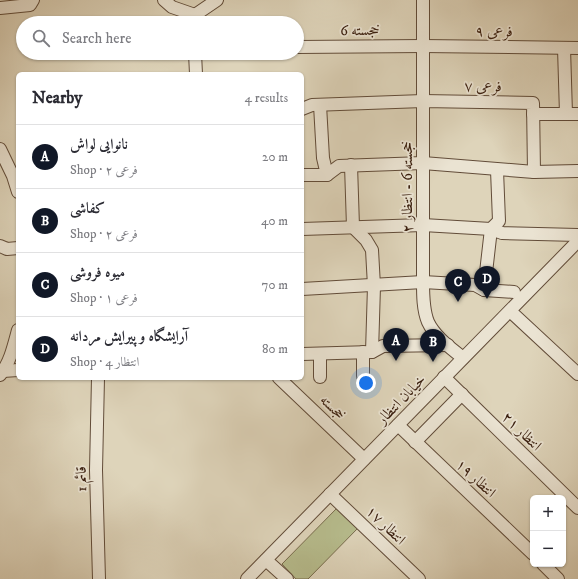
<!DOCTYPE html>
<html lang="en">
<head>
<meta charset="utf-8">
<style>
  :root { --surface:#fff; --page:#f7f7f7; --text:#2b2b33; --muted:#7c7c81; --line:#e1e1e2; --accent:#111827 }
  body { margin:0; font-family:"IM FELL DW Pica",Amiri,serif; background:var(--page); color:var(--text) }
  .controls { position:absolute; right:12px; bottom:12px; display:grid; overflow:hidden; border-radius:6px; box-shadow:0 1px 3px #0004 }
  .controls button { width:36px; height:36px; display:grid; place-items:center; padding:0; border:0; border-bottom:1px solid var(--line); background:var(--surface); color:var(--text); font:20px sans-serif }
  .you { position:absolute; left:366px; top:383px; width:14px; height:14px; margin:-10px; border:3px solid #fff; border-radius:50%; background:#1a73e8; box-shadow:0 0 0 6px #1a73e833 }
  .badge { display:grid; place-items:center; width:26px; height:26px; border-radius:50%; background:var(--accent); color:#fff; font-size:13px; font-weight:700 }
  .pin { position:absolute; translate:-50% -33px; filter:drop-shadow(0 1px 2px #0008) }
  .pin::after { content:''; position:absolute; top:21px; width:14px; height:12px; background:inherit; clip-path:polygon(0 0,100% 0,50% 100%) }
  .list { margin:0; padding:0; list-style:none }
  h2 { display:flex; justify-content:space-between; align-items:center; height:52px; margin:0; padding:0 16px; font-size:17px }
  h2 small { font-size:13px; font-weight:400; color:var(--muted) }
  .list li { display:grid; grid-template-columns:26px 1fr auto; gap:12px; align-items:center; box-sizing:border-box; height:64px; padding:0 16px; border-top:1px solid var(--line) }
  .list b { display:block; font-size:15px; white-space:nowrap }
  .list p { margin:0; font-size:13px; white-space:nowrap; color:var(--muted) }
  .list em { font-size:13px; font-style:normal; color:var(--muted) }
  .icon { flex:none; width:22px; height:22px; fill:none; stroke:currentColor; stroke-width:2; stroke-linecap:round; stroke-linejoin:round }
  .map { position:relative; flex:none; width:578px; height:579px; overflow:hidden }
  .search { position:absolute; background:var(--surface); box-shadow:0 1px 3px #0004; left:16px; top:16px; width:288px; height:44px; display:flex; align-items:center; gap:10px; box-sizing:border-box; padding:0 14px; border-radius:22px; color:var(--muted); font-size:15px }
  .panel { position:absolute; background:var(--surface); box-shadow:0 1px 3px #0004; left:16px; top:72px; width:288px; height:308px; border-radius:6px }
  .map>svg:first-child { display:block }
</style>
</head>
<body>
<div class="map">
<svg width="578" height="579" viewBox="0 0 578 579">
  <rect width="100%" height="100%" fill="#ded4ba"/>
  <filter id="stains"><feTurbulence type="fractalNoise" baseFrequency=".005" numOctaves="4"/><feColorMatrix values="0 0 0 0 .2 0 0 0 0 .09 0 0 0 0 .02 0 0 0 .5 -.17"/></filter>
  <radialGradient id="worn" r=".72"><stop offset=".6" stop-color="#630" stop-opacity="0"/><stop offset="1" stop-color="#630" stop-opacity=".3"/></radialGradient>
  <polygon fill="#b6bb8c" stroke="#786c4d" points="337,508 358,528 308,579 296,579 282,564"/>
  <g fill="none" stroke-linecap="round" stroke-linejoin="round">
    <defs>
      <g id="street">
        <polyline points="164,0 172,7 195,15"/>
        <path d="M423,0v282c0,13 0,28 5,40 7,15 23,26 35,36"/>
        <polyline points="0,8 30,5 33,0"/>
        <polyline points="195,23 195,15 217,0"/>
        <polyline points="297,47 423,46 578,48"/>
        <polyline points="564,48 566,114"/>
        <polyline points="195,53 196,74"/>
        <polyline points="320,105 323,158 327,175"/>
        <polyline points="302,109 312,105 423,101 533,103 534,172"/>
        <polyline points="533,114 578,114"/>
        <polyline points="0,149 13,176 18,192"/>
        <polyline points="351,165 353,227 366,240 372,250 374,286 372,352"/>
        <polyline points="302,175 327,175 339,166 423,163 534,172 578,171"/>
        <polyline points="302,229 423,225 491,229 502,233 578,235"/>
        <polyline points="0,246 7,249 18,248"/>
        <polyline points="302,289 423,282 475,285 484,290 514,292"/>
        <polyline points="484,290 491,229 499,221 497,170"/>
        <polyline points="510,311 578,374"/>
        <polyline points="302,354 372,352 383,346 448,345"/>
        <polyline points="3,371 18,370"/>
        <path d="M0,375c10,-12 14,-30 18,-45"/>
        <polyline points="363,376 363,352"/>
        <polyline points="320,377 320,354"/>
        <polyline points="444,377 578,508"/>
        <polyline points="98,378 96,470 99,579"/>
        <polyline points="279,378 364,459"/>
        <polyline points="398,425 533,554"/>
        <polyline points="415,442 462,394"/>
        <polyline points="330,494 419,579"/>
        <polyline points="266,560 287,579"/>
        <polyline points="543,564 558,579"/>
        <polyline points="247,579 578,241"/>
      </g>
    </defs>
    <use href="#street" stroke="#624c39" stroke-width="14"/>
    <use href="#street" stroke="#eae3d2" stroke-width="12"/>
  </g>
  <g text-anchor="middle" stroke-width="3.5" stroke-linejoin="round" paint-order="stroke">
    <g font-size="15" fill="#391e0e" stroke="#eae3d2">
      <text transform="translate(360 30) rotate(-1)" y="5">خجسته 6</text>
      <text transform="translate(494 31) rotate(1)" y="5">فرعی ۹</text>
      <text transform="translate(483 86) rotate(1)" y="5">فرعی ۷</text>
      <text transform="translate(407 187) rotate(-90)" y="5">خجسته 6 - انتظار ۲</text>
      <text transform="translate(401 399) rotate(-46)" y="5">خیابان انتظار</text>
      <text transform="translate(333 407) rotate(44)" y="5">خجسته</text>
      <text transform="translate(522 431) rotate(44)" y="5">انتظار ۲۱</text>
      <text transform="translate(476 478) rotate(43)" y="5">انتظار ۱۹</text>
      <text transform="translate(81 479) rotate(-91)" y="5">قائم 1</text>
      <text transform="translate(386 525) rotate(44)" y="5">انتظار ۱۷</text>
    </g>
  </g>
  <rect width="100%" height="100%" filter="url(#stains)"/>
  <rect width="100%" height="100%" fill="url(#worn)"/>
</svg>
<div class="controls">
<button>+</button>
<button>−</button>
</div>
<div class="you"></div>
<div class="pin badge" style="left:396px;top:361px">A</div>
<div class="pin badge" style="left:433px;top:362px">B</div>
<div class="pin badge" style="left:458px;top:302px">C</div>
<div class="pin badge" style="left:487px;top:299px">D</div>
<div class="search"><svg class="icon" aria-label="search" viewBox="0 0 24 24"><circle cx="10" cy="10" r="6"/><path d="M15 15l6 6"/></svg>Search here</div>
<section class="panel">
<h2>Nearby<small>4 results</small></h2>
<ul class="list">
<li><span class="badge">A</span><div><b>نانوایی لواش</b><p>Shop · فرعی ۲</p></div><em>20 m</em></li>
<li><span class="badge">B</span><div><b>کفاشی</b><p>Shop · فرعی ۲</p></div><em>40 m</em></li>
<li><span class="badge">C</span><div><b>میوه فروشی</b><p>Shop · فرعی ۱</p></div><em>70 m</em></li>
<li><span class="badge">D</span><div><b>آرایشگاه و پیرایش مردانه</b><p>Shop · انتظار 4</p></div><em>80 m</em></li>
</ul>
</section>
</div>
</body>
</html>
